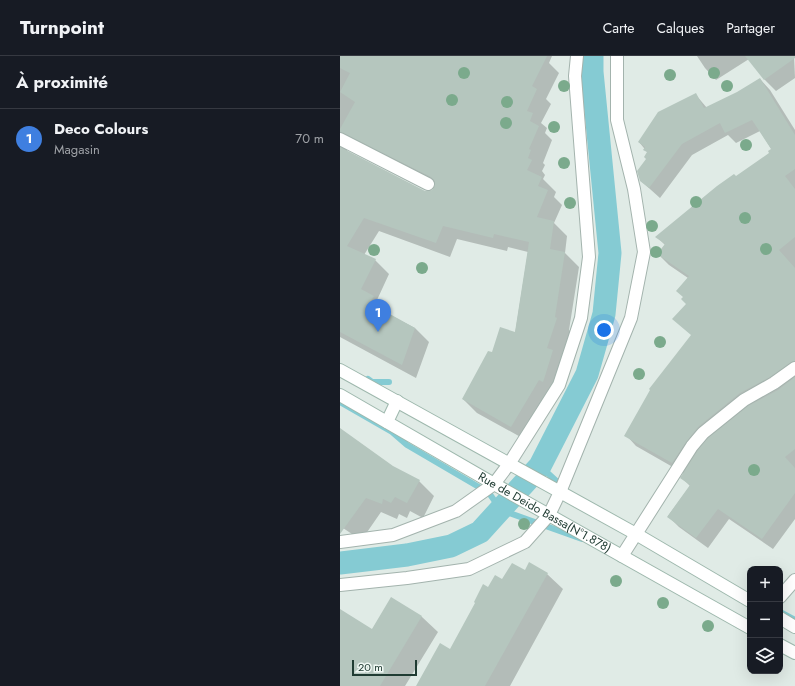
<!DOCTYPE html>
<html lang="fr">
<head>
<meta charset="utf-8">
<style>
  :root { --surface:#171b24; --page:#242831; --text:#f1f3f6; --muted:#9ea1a6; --line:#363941; --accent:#7c3aed }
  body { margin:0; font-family:Jost,sans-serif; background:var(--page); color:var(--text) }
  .controls { position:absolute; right:12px; bottom:12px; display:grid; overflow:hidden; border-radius:8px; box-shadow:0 4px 16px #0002 }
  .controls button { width:36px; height:36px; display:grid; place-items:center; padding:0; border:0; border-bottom:1px solid var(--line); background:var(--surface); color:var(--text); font:20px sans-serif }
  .scale { position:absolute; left:12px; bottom:10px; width:65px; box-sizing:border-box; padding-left:4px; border:2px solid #203c33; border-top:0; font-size:11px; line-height:14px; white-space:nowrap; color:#203c33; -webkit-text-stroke:3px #f0f8f4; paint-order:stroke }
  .you { position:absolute; left:264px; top:274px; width:14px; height:14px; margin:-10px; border:3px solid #fff; border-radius:50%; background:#1a73e8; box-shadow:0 0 0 6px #1a73e833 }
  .badge { display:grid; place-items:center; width:26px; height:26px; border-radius:50%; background:var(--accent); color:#fff; font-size:13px; font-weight:700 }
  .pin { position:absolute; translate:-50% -33px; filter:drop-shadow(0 1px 2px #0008) }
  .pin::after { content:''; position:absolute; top:21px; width:14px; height:12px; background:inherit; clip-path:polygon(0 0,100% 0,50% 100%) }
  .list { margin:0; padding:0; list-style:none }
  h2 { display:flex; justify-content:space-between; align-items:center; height:52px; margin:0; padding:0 16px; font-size:17px }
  h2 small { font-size:13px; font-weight:400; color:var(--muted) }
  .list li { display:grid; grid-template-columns:26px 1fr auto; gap:12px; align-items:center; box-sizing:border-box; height:60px; padding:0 16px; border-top:1px solid var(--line) }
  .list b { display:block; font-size:15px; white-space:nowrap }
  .list p { margin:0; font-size:13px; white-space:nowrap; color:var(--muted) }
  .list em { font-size:13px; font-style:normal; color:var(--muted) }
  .icon { flex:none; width:22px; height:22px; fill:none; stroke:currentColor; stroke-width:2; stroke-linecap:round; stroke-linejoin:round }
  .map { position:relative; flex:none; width:455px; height:630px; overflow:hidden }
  header { display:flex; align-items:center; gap:24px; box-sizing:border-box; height:56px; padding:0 20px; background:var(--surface); border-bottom:1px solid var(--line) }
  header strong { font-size:19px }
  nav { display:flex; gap:22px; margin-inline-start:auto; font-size:14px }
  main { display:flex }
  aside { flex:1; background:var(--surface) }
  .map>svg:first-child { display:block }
</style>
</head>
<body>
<header>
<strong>Turnpoint</strong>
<nav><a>Carte</a><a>Calques</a><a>Partager</a></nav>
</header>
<main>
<aside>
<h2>À proximité<small></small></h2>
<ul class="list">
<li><span class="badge" style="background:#3f7fe0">1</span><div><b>Deco Colours</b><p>Magasin</p></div><em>70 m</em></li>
</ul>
</aside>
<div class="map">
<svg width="455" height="630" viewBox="0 0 455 630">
  <rect width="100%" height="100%" fill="#e0ebe6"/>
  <g fill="#0003" fill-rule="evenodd">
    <path d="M0,0h212l-3,7 10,10 -13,26 5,5 -10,19 6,5 -2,5 7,7 -9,23 2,2 -3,6 3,4 -2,4 13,13 -2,5 8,8 -8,18 13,13 -2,17 14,14 -10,63 2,2 -4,33 -41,75 -49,-27 -14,-14 30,-45 22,-20 13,-82 -20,-5 -1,4 -50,-12 -7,18 -71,-26 -15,24 11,5 14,14 -12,26 10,11 -1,2 29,15 14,14 -13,36 -76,-41zM10,90h8l77,39 -3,6 -8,1 -77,-40v-2z"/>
    <polygon points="357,0 454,0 455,22 436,35 425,24 409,3 376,24 365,12"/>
    <polygon points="420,23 430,34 455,74 455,463 433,493 389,463 368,492 339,471 328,460 350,430 342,422 345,418 296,390 286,379 352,279 345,273 347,248 344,242 348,222 329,209 318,198 325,189 317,181 396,121 431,97 432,94 420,75 396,87 388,79 352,99 320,142 301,125 308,97 299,86 356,39 367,52 397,37"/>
    <polygon points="0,379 52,411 79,425 94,440 83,462 70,455 67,462 59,458 57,463 41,456 23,482 18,482 0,470"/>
    <polygon points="185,515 207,518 223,533 170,630 77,630 111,594 149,533 163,525"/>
    <polygon points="51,543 82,561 98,576 65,630 0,630 0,554 32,574"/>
  </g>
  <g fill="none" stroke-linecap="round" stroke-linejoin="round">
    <g stroke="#85cbd3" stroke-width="6">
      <polyline points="28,323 32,326 49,326"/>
      <polyline points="0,346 52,376 67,389 149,437 161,454 242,483"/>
      <polyline points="200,410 224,432"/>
      <polyline points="440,556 455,564"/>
    </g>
    <polyline stroke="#85cbd3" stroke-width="23" points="0,507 67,499 111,490 140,476 200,410 247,318 264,258 270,197 252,16 252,0"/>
  </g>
  <g fill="#b5c6be">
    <polygon points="0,0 207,0 192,30 197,33 187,55 193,57 190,65 199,70 189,93 191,94 188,102 192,104 187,114 202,121 198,130 208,134 197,161 214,165 210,193 225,196 215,261 217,262 207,292 213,294 205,320 203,326 199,324 171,371 122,343 148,295 152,296 160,271 175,276 189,186 154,178 153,182 103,170 96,187 24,162 7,190 36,203 21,233 34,240 30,247 75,272 62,309 0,276 0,91 85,135 92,134 94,132 95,128 94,124 91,121 0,76 0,73 15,46 0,36 10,17 0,12"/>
    <polygon points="405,0 455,0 455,2 424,24"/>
    <polygon points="420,22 455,79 455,113 445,120 455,133 455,181 439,194 455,212 455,305 451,306 430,321 400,337 358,371 346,386 332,407 284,380 310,334 309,333 351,279 332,263 346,248 341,243 343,241 336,235 349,220 317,198 325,188 315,181 377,130 394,118 396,120 429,97 428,95 431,93 412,64 385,77 380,67 342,88 309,132 300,125 297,115 306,103 304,101 307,96 303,94 305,91 298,86 318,56 356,37 364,52 397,36"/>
    <polygon points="455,321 455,393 445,401 455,412 455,437 422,483 378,453 356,482 327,461 350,429 340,422 358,394 368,382 408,350 438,334"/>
    <polygon points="0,372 53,410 80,424 67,447 55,441 51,447 43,443 42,448 26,442 0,478"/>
    <polygon points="189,506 208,517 145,630 76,630 100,587 110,593 135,547 134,546 143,528 148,531 155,519 162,523 172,507 185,514"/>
    <polygon points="51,541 82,560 40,630 0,630 0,553 32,573"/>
  </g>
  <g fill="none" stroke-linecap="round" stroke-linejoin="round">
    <defs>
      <g id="street">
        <polyline points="0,83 88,128"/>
        <polyline points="0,486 53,479 116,455 154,428 169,408 219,329 241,262 249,201 235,20 237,0"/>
        <polyline points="282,500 352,390 363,377 404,344 434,327 455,312"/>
        <polyline points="0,529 67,522 129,513 185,486 209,459 220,436 291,262 304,196 294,133 277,64 277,0"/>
        <polyline points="440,541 455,524"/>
      </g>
      <g id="secondary">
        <polyline points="0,314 296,478 410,545"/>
        <path id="s1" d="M0,339l168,97 242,136"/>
        <polyline points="47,366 57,345"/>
        <polyline points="440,562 455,571"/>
        <polyline points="440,589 455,597"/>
      </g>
    </defs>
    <use href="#street" stroke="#a3b3ad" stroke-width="14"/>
    <use href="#secondary" stroke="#9eb8ad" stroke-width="14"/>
    <use href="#street" stroke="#fff" stroke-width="12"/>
    <use href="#secondary" stroke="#fff" stroke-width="12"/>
  </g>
  <g fill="#7baa8c">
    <circle cx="124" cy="17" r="6"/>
    <circle cx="374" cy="17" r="6"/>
    <circle cx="330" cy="19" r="6"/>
    <circle cx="224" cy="30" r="6"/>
    <circle cx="387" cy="30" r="6"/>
    <circle cx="112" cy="44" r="6"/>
    <circle cx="167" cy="46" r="6"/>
    <circle cx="166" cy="67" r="6"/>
    <circle cx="214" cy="71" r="6"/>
    <circle cx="406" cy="89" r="6"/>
    <circle cx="224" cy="107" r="6"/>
    <circle cx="356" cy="146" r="6"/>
    <circle cx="230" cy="147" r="6"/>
    <circle cx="405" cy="162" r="6"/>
    <circle cx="312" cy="170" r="6"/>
    <circle cx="426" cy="193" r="6"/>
    <circle cx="34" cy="194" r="6"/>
    <circle cx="316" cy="196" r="6"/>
    <circle cx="82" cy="212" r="6"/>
    <circle cx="320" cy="286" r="6"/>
    <circle cx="299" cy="318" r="6"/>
    <circle cx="414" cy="414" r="6"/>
    <circle cx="184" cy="468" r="6"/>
    <circle cx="276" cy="525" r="6"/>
    <circle cx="323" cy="547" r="6"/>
    <circle cx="368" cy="570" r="6"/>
  </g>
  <g text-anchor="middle" stroke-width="3.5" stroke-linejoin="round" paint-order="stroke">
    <g font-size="12" fill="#203c33" stroke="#f0f8f4">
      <text dy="4" stroke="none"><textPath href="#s1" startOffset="236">Rue de Deido Bassa(N°1.878)</textPath></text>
    </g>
  </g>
</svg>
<div class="controls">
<button>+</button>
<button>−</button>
<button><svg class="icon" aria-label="layers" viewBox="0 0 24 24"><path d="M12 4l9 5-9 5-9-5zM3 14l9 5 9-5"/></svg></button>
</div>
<div class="scale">20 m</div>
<div class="you"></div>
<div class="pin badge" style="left:38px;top:276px;background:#3f7fe0">1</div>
</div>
</main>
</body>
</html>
